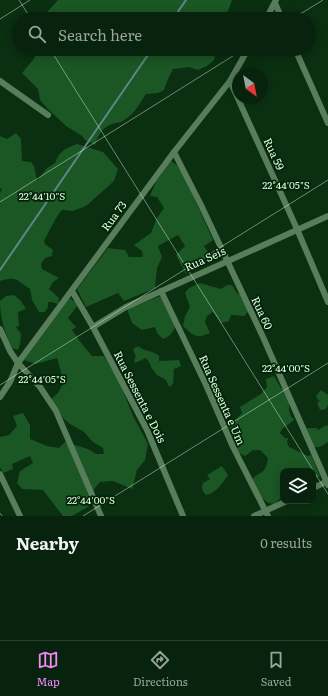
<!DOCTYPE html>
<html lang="en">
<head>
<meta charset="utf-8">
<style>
  :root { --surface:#08230d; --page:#162f1b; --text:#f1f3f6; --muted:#98a49d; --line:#29402e; --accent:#f18af4 }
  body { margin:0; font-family:Literata,serif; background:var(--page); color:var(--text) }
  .controls { position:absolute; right:12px; bottom:12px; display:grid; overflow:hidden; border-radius:8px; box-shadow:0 2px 10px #0003 }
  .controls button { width:36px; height:36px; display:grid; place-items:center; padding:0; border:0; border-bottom:1px solid var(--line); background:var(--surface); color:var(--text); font:20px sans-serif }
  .compass { position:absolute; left:232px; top:68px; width:36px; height:36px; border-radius:50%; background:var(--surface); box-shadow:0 2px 10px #0003; rotate:148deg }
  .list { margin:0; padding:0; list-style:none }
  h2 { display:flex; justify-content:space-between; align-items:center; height:52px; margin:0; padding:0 16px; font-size:17px }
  h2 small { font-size:13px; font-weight:400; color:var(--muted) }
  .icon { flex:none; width:22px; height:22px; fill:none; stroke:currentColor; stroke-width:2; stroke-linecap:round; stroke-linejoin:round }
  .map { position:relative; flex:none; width:328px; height:516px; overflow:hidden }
  .search { position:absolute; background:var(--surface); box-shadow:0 2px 10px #0003; left:12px; right:12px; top:12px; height:44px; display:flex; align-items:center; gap:10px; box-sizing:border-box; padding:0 14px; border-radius:22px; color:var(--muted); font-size:15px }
  .sheet { height:124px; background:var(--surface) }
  nav { display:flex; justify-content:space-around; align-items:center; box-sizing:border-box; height:56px; border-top:1px solid var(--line); background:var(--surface); font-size:11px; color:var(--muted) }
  nav a { display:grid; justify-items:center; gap:2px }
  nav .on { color:var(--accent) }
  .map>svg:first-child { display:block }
</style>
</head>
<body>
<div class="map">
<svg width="328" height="516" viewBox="0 0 328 516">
  <rect width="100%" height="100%" fill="#0a2f11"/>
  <g fill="#1b5625">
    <polygon points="58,0 232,0 225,19 44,19 47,12"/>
    <path d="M37,49h179l-2,11 -7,6 -9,4 -9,-3 -16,2 -5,10 -4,11 -6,3 -12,1c-7,11 -13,22 -25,28 -3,1 -6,1 -9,2 -10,3 -14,12 -17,21l-10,-5 -3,-4 -16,-10 -19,-18 -7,-8 -2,-11 -16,-16 11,-13 5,-9z"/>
    <path d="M16,133l5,6 1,22 9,1 3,4 3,15 10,-13 8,-5c4,-12 11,-15 22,-19l26,8 15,17 -4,12 -28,25 -13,5 -11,-1c-6,6 -13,22 -18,31l1,3 8,6 -1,6 -7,2 -4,6 1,5 17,9 -6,4 -4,7 10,9 -1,6 -6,-2h-4v5l-3,5h-6l-7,-12 -2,-11c-14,-9 -13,-13 -30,-8v-88l2,-4 -2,-1v-52l7,3z"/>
    <polygon points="171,161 178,166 189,187 213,240 204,246 213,260 186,274 176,255 185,246 178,235 158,246 162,257 157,268 155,288 124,301 118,293 86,307 77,289 108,248 125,250 129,257 143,257 142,251 134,245 151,233 157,218 164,208 157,197 150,196 156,182"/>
    <path d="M200,283l21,6 6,-4h5l5,8 9,5 3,13 -5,5 -13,-1 -2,6 -8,2 -8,-11 -6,4 -2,6 5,11c-13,6 -17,3 -27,-7l2,-10 5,-9 -5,-14 4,-5z"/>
    <path d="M14,295l7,6 5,8 -8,3 1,14 -3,1 5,7 -1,10 -2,6 -6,-2c-7,-15 -12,-30 -12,-47l6,-5z"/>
    <path d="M160,296l16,29c-3,7 -5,11 -13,14l-6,-6 -2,-6 -13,3 -10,-7 -5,-14z"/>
    <polygon points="70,298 78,305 68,318 76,327 72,330 82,344 92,356 104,356 120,383 133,416 148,444 145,460 137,470 132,489 113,481 100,482 94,489 93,504 72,516 63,516 43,490 22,489 17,483 20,471 33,463 30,456 12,464 13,469 3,473 0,467 0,437 9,435 17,426 13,416 23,413 30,425 30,439 47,446 59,448 65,442 88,449 96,454 104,454 103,448 93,442 84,432 70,424 64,419 51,399 58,393 64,382 57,358 36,364 24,360"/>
    <path d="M138,346c9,7 12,3 21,10v5l20,-1 2,6 -7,3 -1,15 -4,3 -3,-7 -9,-5 -6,-8 -1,-3 -4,-6 -11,5 -1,-3 2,-3 -3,-8z"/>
    <path d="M274,376l7,12 8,4v18l2,7 2,1 1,2 -12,9 -2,4 5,5h3l-1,4 2,5 19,9 3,-1 9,21 -7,4v-9h-11l-1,-2 -7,2h-11v26c-3,2 -6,4 -8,6 -11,4 -18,-14 -23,-21l1,-4c11,-8 12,-5 15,-20l-8,-8h-7l-8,6 -8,-4 -9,-29 8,-4 6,-6 -2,-6 21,-13 6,-7 -1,-8z"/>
    <polygon points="321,390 328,395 328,405 326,409 320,410 317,403 320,401 318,400 316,396"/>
    <polygon points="326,425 328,426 328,442 320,447 314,447 307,431 307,428 317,428 318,430"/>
    <path d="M222,466l6,9c-5,8 -12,18 -22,20 -4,-4 -5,-7 -3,-12l7,-4 -3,-4z"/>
  </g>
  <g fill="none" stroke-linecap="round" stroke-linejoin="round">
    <g stroke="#618684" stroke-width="2">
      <polyline points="173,19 186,0"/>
      <polyline points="0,270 152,49"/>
    </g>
    <g stroke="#577d5a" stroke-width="6">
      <polyline points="275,3 282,19"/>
      <polyline points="266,19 276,0"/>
      <polyline points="295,49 328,123"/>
      <polyline points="0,81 48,115"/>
      <polyline points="230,81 297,229 328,302"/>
      <polyline points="174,152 201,205 263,337 328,485"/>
      <polyline points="72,291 93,327 147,430 183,516"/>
      <polyline points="161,291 206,385 233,447 268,516"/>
      <polyline points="93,327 126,307 328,216"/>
      <polyline points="0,329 10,351 18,363 40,387 56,411 101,516"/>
      <polyline points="0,397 10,382 18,363 174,152 230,81 248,49"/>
      <polyline points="0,474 20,516"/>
      <polyline points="313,488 328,481"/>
      <polyline points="254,516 287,501"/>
    </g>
  </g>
  <path fill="none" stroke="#e5fae6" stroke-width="1" stroke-opacity="0.45" d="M19,0l12,19M0,19l30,-19M292,19l31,-19M50,49l278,445M0,202l244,-153M0,385l328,-205M0,513l2,3M83,516l245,-153"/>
  <g text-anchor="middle" stroke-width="3.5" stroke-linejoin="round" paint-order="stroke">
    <g font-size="11" fill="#e5fae6" stroke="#012507">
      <text transform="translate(274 154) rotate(65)" y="4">Rua 59</text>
      <text transform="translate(114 216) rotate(-54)" y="4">Rua 73</text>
      <text transform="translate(205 259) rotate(-24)" y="4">Rua Seis</text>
      <text transform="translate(262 313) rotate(65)" y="4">Rua 60</text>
      <text transform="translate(140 397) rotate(63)" y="4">Rua Sessenta e Dois</text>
      <text transform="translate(222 400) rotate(66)" y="4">Rua Sessenta e Um</text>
    </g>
  </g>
  <g font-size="10" text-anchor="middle" fill="#e5fae6" stroke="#012507" stroke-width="3.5" stroke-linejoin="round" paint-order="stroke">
    <text x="286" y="189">22°44'05"S</text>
    <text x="42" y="200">22°44'10"S</text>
    <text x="286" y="372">22°44'00"S</text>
    <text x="42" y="383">22°44'05"S</text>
    <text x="91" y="504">22°44'00"S</text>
  </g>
</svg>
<div class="controls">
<button><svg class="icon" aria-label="layers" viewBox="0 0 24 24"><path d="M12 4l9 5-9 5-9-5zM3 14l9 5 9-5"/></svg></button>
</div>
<svg class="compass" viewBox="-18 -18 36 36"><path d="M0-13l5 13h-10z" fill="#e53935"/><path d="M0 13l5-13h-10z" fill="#98a49d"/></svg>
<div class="search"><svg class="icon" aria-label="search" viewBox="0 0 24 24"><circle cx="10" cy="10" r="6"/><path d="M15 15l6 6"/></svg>Search here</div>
</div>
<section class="sheet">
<h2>Nearby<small>0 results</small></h2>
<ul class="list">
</ul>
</section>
<nav>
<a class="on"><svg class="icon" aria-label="map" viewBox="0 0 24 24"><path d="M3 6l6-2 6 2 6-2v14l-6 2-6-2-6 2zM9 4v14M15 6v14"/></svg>Map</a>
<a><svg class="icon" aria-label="directions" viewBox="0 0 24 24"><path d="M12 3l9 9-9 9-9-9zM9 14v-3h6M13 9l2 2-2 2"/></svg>Directions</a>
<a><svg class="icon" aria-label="saved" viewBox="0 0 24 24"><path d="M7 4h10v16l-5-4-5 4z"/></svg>Saved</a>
</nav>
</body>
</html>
